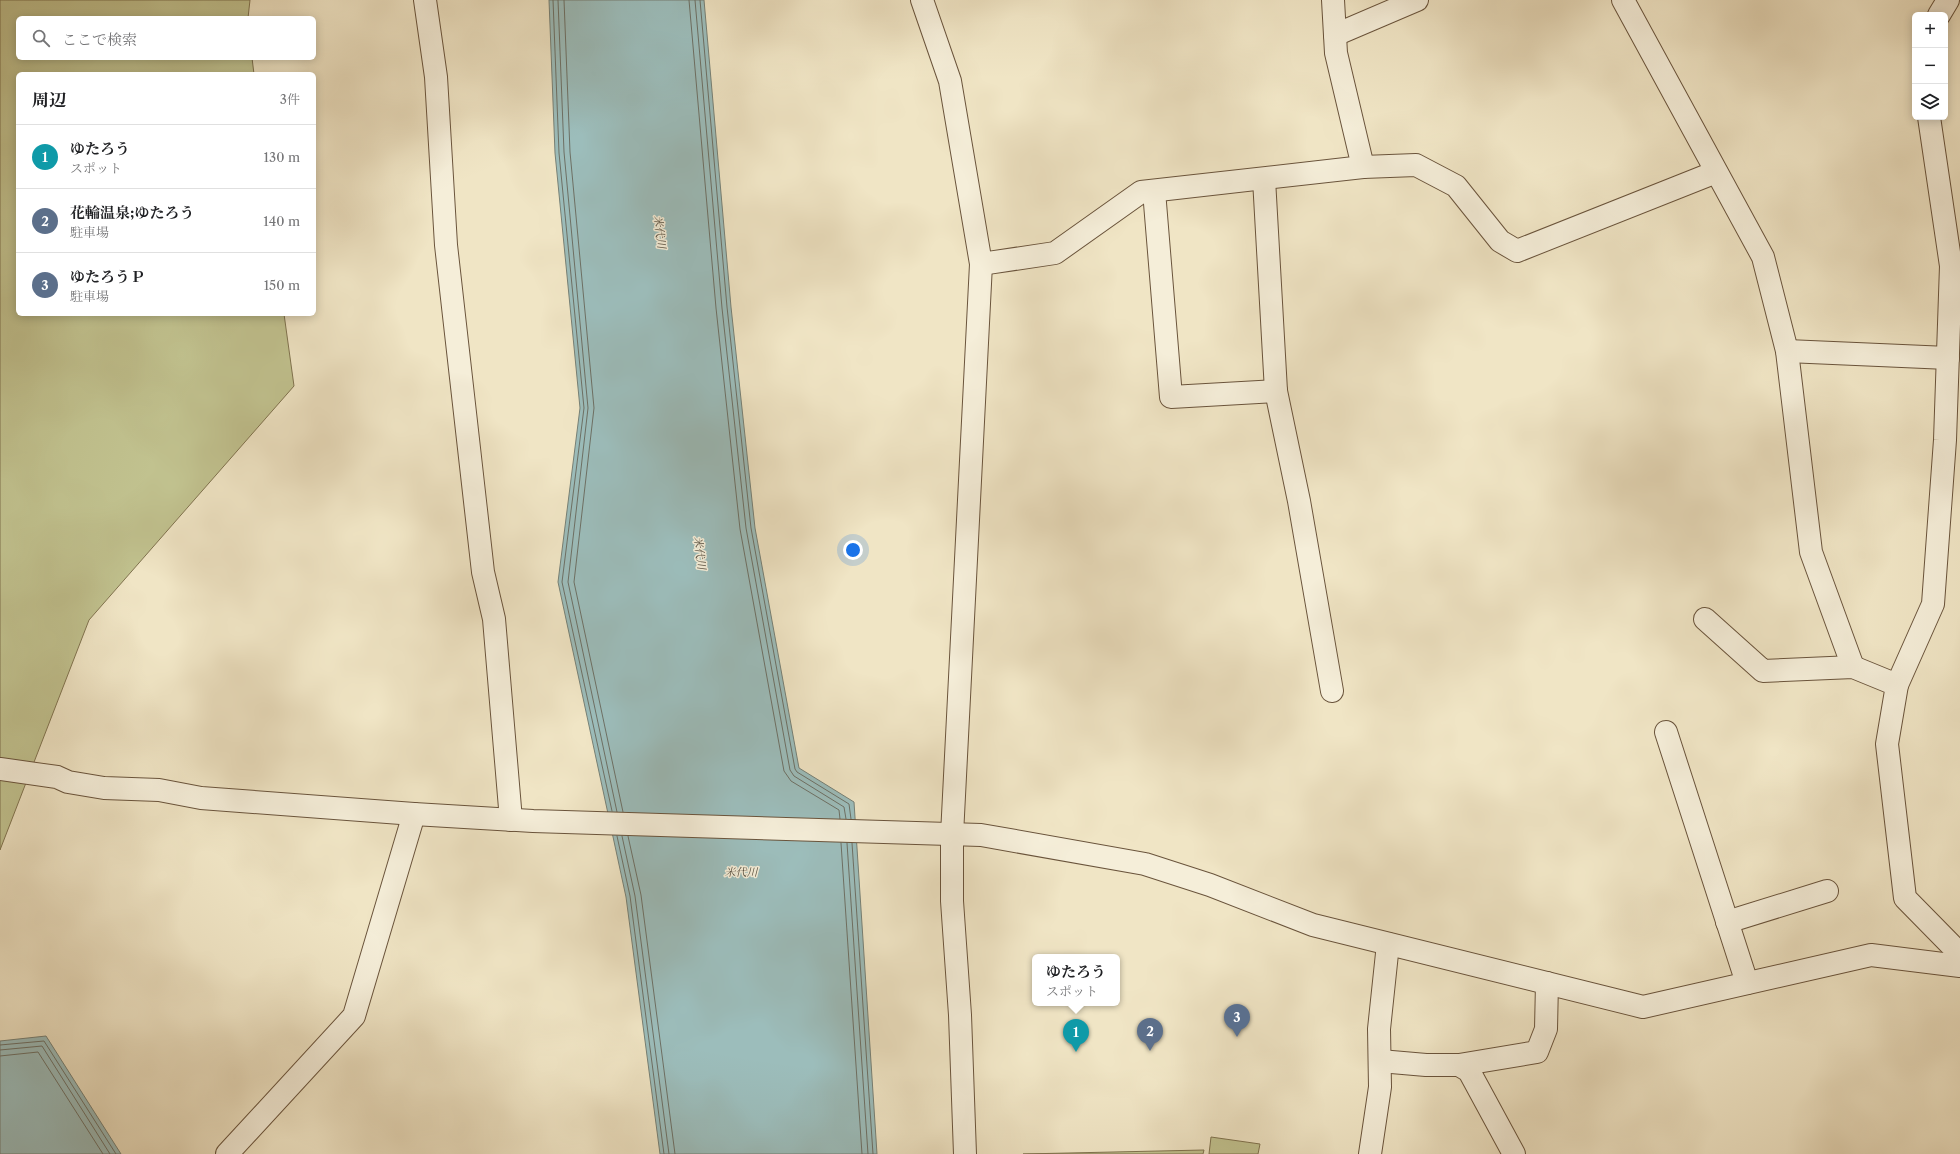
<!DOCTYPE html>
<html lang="ja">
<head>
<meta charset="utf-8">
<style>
  :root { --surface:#fff; --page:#f2f2f2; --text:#202124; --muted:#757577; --line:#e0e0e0; --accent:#8f2418 }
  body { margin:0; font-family:"Libre Caslon Text","Noto Serif JP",serif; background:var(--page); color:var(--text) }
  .controls { position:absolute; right:12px; top:12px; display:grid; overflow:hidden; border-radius:6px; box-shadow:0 2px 10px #0003 }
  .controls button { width:36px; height:36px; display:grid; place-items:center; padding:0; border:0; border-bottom:1px solid var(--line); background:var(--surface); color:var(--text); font:20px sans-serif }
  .you { position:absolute; left:853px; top:550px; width:14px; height:14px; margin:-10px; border:3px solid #fff; border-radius:50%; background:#1a73e8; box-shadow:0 0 0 6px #1a73e833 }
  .badge { display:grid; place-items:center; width:26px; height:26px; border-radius:50%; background:var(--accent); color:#fff; font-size:13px; font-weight:700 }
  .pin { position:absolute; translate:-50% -33px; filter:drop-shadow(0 1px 2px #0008) }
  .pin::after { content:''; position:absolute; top:21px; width:14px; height:12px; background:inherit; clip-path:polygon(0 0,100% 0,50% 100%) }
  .popup { position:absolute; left:1032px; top:954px; width:88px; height:52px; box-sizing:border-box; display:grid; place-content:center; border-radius:6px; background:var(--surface); filter:drop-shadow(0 1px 3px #0005); font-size:13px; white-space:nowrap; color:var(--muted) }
  .popup b { font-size:15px; color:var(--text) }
  .popup::after { content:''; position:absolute; left:50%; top:100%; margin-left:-8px; border:8px solid transparent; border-top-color:var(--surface) }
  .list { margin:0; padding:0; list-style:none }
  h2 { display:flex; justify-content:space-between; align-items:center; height:52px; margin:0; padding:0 16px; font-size:17px }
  h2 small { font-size:13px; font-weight:400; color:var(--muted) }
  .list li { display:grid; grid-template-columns:26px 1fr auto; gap:12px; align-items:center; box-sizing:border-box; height:64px; padding:0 16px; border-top:1px solid var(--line) }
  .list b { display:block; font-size:15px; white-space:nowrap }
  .list p { margin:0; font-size:13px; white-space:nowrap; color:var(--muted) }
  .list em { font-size:13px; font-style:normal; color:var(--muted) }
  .icon { flex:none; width:22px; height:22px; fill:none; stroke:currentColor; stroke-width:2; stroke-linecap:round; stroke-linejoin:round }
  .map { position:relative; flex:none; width:1960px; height:1154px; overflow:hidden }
  .search { position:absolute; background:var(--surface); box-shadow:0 2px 10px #0003; left:16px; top:16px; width:300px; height:44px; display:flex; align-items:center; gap:10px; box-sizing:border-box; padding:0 14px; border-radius:6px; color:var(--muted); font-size:15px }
  .panel { position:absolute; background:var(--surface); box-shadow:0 2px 10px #0003; left:16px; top:72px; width:300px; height:244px; border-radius:6px }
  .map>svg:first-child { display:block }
</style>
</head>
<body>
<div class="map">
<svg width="1960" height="1154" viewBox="0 0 1960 1154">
  <rect width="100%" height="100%" fill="#f0e5c5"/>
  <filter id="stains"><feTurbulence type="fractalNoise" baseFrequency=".005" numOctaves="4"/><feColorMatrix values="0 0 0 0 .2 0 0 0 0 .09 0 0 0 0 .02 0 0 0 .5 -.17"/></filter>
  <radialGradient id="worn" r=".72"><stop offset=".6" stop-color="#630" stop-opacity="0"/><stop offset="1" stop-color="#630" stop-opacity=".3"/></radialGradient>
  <g fill="#c1c28f" stroke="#80734f">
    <polygon points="0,0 250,0 248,18 18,18 18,58 252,58 254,74 18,74 18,314 284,314 294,386 89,620 0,850"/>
    <polygon points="1211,1137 1260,1144 1258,1154 1209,1154"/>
    <polygon points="1204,1150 1203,1154 1023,1154"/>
  </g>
  <g fill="#9cbdbb" stroke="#768076">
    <polygon points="549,0 704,0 731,307 755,528 799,768 854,802 877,1154 660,1154 626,897 558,582 580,408 555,153"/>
    <polygon points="46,1036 121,1154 0,1154 0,1041"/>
  </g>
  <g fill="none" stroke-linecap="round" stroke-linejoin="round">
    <g stroke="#6d7065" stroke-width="1">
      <polyline points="553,0 559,153 584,408 562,582 612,811"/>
      <polyline points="558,0 564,152 588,408 568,582 617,812"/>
      <polyline points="564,0 570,152 594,408 574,582 623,812"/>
      <polyline points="689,0 716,308 740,529 784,771 791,781 839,810 840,819"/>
      <polyline points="695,0 722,308 746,528 790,770 794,776 844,807 846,819"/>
      <polyline points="700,0 727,307 751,528 795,769 797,772 849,804 851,819"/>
      <polyline points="617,836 630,896 664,1154"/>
      <polyline points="622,836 635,896 669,1154"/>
      <polyline points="628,836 641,895 675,1154"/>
      <polyline points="841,843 862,1154"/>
      <polyline points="847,843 868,1154"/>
      <polyline points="852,843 873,1154"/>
      <polyline points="0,1045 44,1041 116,1154"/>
      <polyline points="0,1050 42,1046 110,1154"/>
      <polyline points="0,1056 38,1052 103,1154"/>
    </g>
    <defs>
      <g id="minor">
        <polyline points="425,0 436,77 446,245 483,572 494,619 511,820"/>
        <polyline points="1333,0 1336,53 1363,167"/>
        <polyline points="1623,0 1763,257 1787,351 1811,552 1853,667"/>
        <polyline points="1939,15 1948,0"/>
        <polyline points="1335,35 1417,0"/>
        <polyline points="1264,179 1276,391 1299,501 1332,691"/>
        <polyline points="1154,191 1171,397 1276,391"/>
        <polyline points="981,264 1055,253 1141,192 1363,167 1416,165 1456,186 1500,241 1517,251 1716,172"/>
        <polyline points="1787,351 1948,358"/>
        <polyline points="1705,619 1763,671 1853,667 1897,685 1887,744 1905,898 1960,954"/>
        <polyline points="1897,685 1933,604 1945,440 1951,266 1929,117"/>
        <polyline points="1666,732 1747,983"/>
        <polyline points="0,769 57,777 68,782 104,788 159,790 201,798 414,814 533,821 981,835 1145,864 1210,885 1313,925 1643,1007 1871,955 1960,966"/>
        <polyline points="1727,922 1827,891"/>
        <polyline points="1380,1061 1426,1065 1459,1065 1469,1071 1514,1154"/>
        <polyline points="1459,1065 1537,1052 1546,1029 1547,983"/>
        <polyline points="227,1154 354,1016 414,814"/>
        <polyline points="1370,1154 1380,1087 1379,1029 1388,944"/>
      </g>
      <polyline id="tertiary" points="922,0 950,81 981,264 952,835 952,901 960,1015 965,1154"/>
    </defs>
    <use href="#minor" stroke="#6a543c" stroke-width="24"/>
    <use href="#tertiary" stroke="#6a543c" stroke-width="24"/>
    <use href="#minor" stroke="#f5eed9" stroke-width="22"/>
    <use href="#tertiary" stroke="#f5eed9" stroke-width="22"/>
  </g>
  <g text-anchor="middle" stroke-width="3" stroke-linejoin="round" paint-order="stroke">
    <g font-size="11" font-style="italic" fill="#5a5243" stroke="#f5eed9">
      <text transform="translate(660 232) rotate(83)" y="4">米代川</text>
      <text transform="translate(700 553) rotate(83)" y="4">米代川</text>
      <text x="741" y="876">米代川</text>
    </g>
  </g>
  <rect width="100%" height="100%" filter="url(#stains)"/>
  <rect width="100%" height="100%" fill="url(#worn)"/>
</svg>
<div class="controls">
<button>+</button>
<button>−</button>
<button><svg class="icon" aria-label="layers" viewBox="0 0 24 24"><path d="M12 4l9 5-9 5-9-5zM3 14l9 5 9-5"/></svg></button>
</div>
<div class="you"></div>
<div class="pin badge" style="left:1076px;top:1052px;background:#0f9aa8">1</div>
<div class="popup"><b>ゆたろう</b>スポット</div>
<div class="pin badge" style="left:1150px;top:1051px;background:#5c6f8a">2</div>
<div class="pin badge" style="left:1237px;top:1037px;background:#5c6f8a">3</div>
<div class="search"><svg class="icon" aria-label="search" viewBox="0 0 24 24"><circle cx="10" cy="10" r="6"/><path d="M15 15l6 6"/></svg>ここで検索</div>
<section class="panel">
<h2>周辺<small>3件</small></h2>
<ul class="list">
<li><span class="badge" style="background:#0f9aa8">1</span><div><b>ゆたろう</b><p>スポット</p></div><em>130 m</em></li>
<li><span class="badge" style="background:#5c6f8a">2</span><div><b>花輪温泉;ゆたろう</b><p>駐車場</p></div><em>140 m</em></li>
<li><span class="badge" style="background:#5c6f8a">3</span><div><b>ゆたろうＰ</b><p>駐車場</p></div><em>150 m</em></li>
</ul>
</section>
</div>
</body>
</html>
